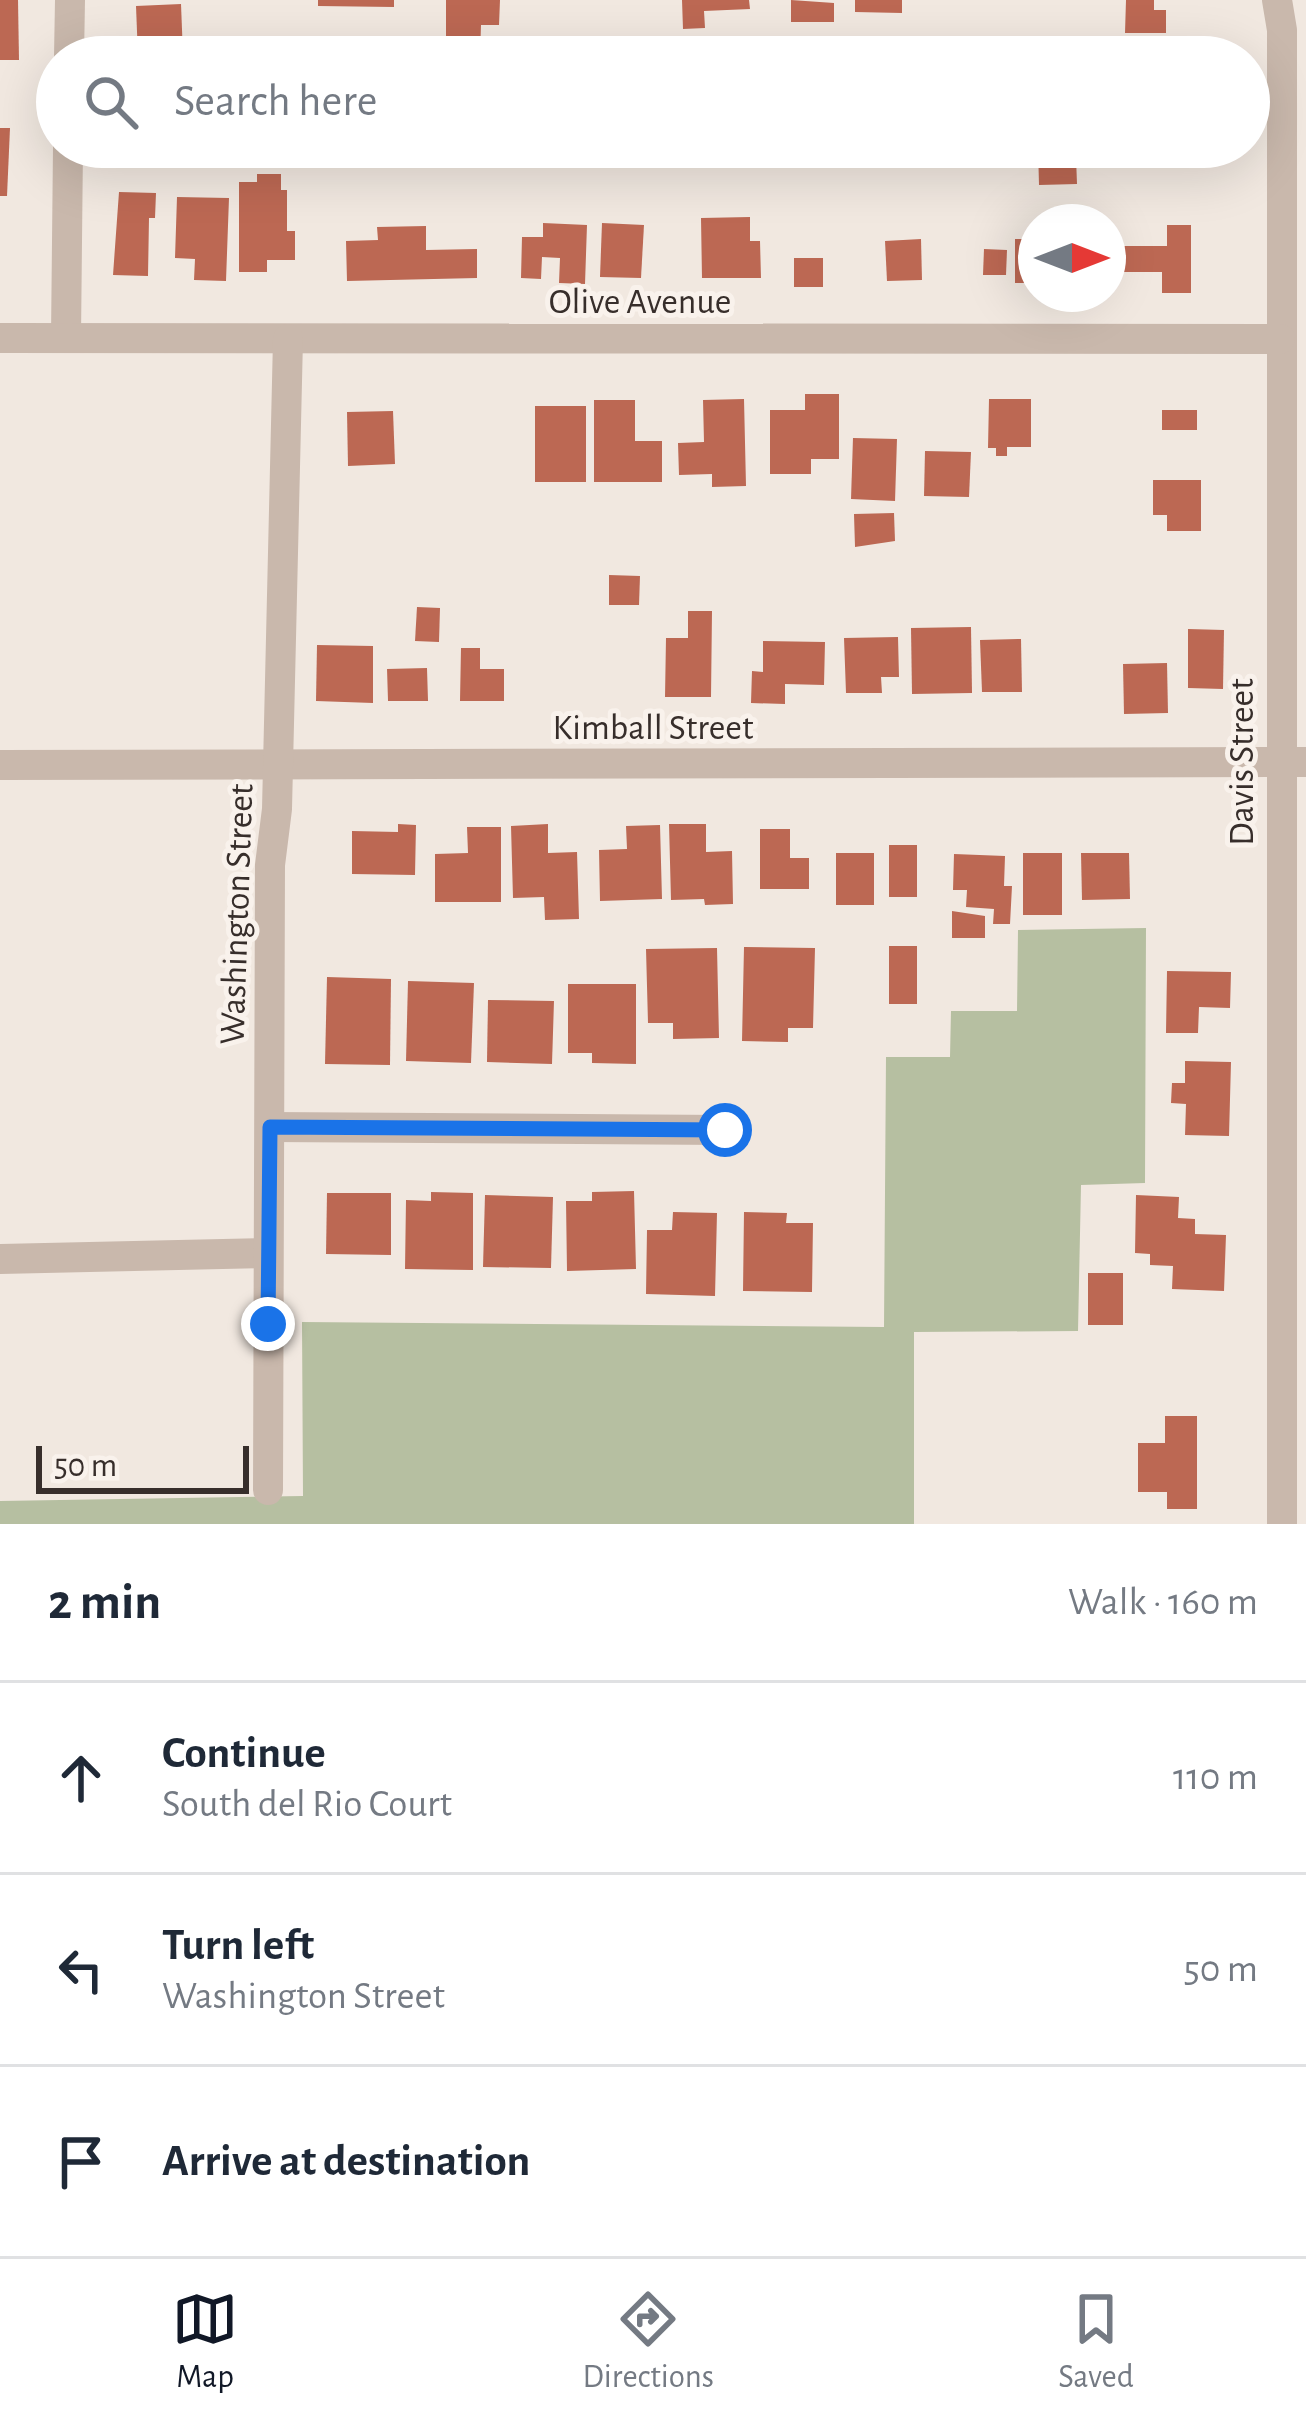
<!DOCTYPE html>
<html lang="en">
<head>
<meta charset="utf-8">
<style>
  :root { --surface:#fff; --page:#f2f2f3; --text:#1f2937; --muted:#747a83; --line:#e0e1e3; --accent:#111827 }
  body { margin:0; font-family:"Alegreya Sans",sans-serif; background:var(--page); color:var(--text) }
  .compass { position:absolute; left:1018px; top:204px; width:108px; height:108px; border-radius:50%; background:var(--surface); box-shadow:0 12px 48px #0002; rotate:90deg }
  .scale { position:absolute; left:36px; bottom:30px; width:213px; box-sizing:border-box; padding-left:12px; border:6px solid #372e2b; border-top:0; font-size:33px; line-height:42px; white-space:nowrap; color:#372e2b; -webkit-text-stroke:9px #f9f2ec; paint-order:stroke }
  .stop { position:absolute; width:36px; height:36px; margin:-27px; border:9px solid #1a73e8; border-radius:50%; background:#fff }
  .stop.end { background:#1a73e8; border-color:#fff; box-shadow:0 3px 12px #0008 }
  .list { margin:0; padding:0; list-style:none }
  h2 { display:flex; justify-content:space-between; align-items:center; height:156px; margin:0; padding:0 48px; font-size:51px }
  h2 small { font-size:39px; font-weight:400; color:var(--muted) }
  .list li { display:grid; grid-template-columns:78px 1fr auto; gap:36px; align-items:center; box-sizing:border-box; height:192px; padding:0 48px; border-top:3px solid var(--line) }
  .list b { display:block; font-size:45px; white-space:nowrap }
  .list p { margin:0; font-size:39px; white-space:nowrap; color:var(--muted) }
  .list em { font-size:39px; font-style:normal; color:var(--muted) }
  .icon { flex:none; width:66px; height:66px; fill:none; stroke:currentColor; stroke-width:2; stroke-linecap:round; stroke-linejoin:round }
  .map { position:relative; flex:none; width:1306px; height:1524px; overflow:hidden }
  .search { position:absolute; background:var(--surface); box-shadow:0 12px 48px #0002; left:36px; right:36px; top:36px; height:132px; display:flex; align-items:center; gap:30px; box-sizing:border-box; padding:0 42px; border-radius:66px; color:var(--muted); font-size:45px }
  .sheet { height:732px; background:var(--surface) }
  nav { display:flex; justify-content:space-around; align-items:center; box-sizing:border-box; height:168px; border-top:3px solid var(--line); background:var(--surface); font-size:33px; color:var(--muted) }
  nav a { display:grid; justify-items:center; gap:6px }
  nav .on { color:var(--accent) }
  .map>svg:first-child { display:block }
</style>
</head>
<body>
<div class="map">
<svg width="1306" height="1524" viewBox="0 0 1306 1524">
  <rect width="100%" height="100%" fill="#f1e8e0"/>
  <polygon fill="#b6bfa1" points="1146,928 1145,1183 1081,1185 1078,1331 914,1332 914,1524 0,1524 0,1501 303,1496 302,1322 884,1327 886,1057 950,1057 951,1011 1017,1011 1018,930"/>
  <g fill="#bc6853">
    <polygon points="0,0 18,0 19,60 0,60"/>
    <polygon points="318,0 394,0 394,7 318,6"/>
    <polygon points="446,0 500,0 499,25 481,25 480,57 446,57"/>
    <polygon points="682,0 749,0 750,9 704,11 705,28 683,29"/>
    <polygon points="791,0 834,3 834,22 791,22"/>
    <polygon points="855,0 902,0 902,13 855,12"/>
    <polygon points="1126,0 1154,0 1154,10 1166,10 1166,33 1125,33"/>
    <polygon points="181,4 183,55 138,57 136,6"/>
    <polygon points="0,128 10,128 7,196 0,196"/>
    <polygon points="1038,147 1090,147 1091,157 1076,157 1077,184 1039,185"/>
    <polygon points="257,174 281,174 281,190 287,190 287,231 295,231 295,260 267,260 267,272 239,272 239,182 257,182"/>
    <polygon points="119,192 156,193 155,218 149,218 148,276 113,275"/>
    <polygon points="177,197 229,198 226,281 194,280 195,259 175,258"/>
    <polygon points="750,217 750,241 760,241 761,278 702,278 701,218"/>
    <polygon points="543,223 587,225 585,284 559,283 560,258 542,257 541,279 521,278 522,237 543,237"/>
    <polygon points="602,223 644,225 641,278 600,277"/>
    <polygon points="1167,225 1191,225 1191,293 1162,293 1162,272 1110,272 1110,246 1167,246"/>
    <polygon points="426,226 426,250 477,249 477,278 347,281 346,241 378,240 377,227"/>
    <polygon points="921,239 922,280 887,281 885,241"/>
    <rect x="1015" y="239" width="21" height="44"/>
    <polygon points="984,249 1007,250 1006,275 983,275"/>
    <rect x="794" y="258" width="29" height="29"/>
    <polygon points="805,394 839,394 839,459 811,459 811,474 770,474 770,410 805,410"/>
    <polygon points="744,399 746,486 712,487 712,474 679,475 678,443 704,442 703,400"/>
    <polygon points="989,399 1031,399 1031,447 1007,447 1007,456 996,456 996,448 988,448"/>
    <polygon points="594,400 635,400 635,441 662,441 662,482 594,482"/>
    <rect x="535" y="406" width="51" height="76"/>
    <rect x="1162" y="410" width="35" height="20"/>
    <polygon points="393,411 395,464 348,466 347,412"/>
    <polygon points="853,438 897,439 895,501 851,499"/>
    <polygon points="925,451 971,452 969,497 924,496"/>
    <polygon points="1153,480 1201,480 1201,531 1167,531 1167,515 1153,515"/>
    <polygon points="894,513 895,541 855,547 854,514"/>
    <polygon points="609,575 640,576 639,605 609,605"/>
    <polygon points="417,607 440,608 439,642 415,641"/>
    <polygon points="688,611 712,611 711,697 665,697 666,638 688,638"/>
    <polygon points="971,627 972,693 912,694 911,628"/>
    <polygon points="1188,629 1224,630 1223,689 1188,688"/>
    <polygon points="898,637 899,677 881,677 882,693 846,693 844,638"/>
    <polygon points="1021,639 1022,692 982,692 980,640"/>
    <polygon points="763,641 825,642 824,685 785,684 785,704 751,703 752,671 763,672"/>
    <polygon points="317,645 373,646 373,703 316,701"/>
    <polygon points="461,648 480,648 480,669 504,669 504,701 460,701"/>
    <polygon points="1167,663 1168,713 1124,714 1123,664"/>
    <polygon points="427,668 428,701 388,701 387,669"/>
    <polygon points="398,824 416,825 415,875 352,874 352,831 398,832"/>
    <polygon points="548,824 548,853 577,852 579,919 545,920 544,897 513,898 511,826"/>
    <polygon points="669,824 706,824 706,852 732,851 733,904 705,905 704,899 671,900"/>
    <polygon points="660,825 662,899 600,901 599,850 627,849 626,826"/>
    <polygon points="467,827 501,827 501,902 435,902 435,854 468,853"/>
    <polygon points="760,829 790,829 790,858 809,858 809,889 760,889"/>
    <rect x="889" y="845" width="28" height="52"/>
    <rect x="836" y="853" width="38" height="52"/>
    <rect x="1023" y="853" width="39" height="62"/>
    <polygon points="1081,853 1129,853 1130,899 1082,900"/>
    <polygon points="954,854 1005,856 1004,886 1012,886 1010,924 993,924 994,909 966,907 967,890 953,890"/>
    <polygon points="952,911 985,916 985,938 952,938"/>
    <rect x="889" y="946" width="28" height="58"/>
    <polygon points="744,947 815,948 813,1028 788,1028 788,1042 742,1041"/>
    <polygon points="717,948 719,1038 673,1039 673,1023 648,1023 646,949"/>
    <polygon points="1167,971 1231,972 1230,1008 1199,1007 1198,1033 1166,1033"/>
    <polygon points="327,977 391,979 390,1065 325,1064"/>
    <polygon points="408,981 474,983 471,1063 406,1061"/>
    <polygon points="568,984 636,984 636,1064 592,1063 592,1053 568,1053"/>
    <polygon points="488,1000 554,1001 552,1064 487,1062"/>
    <polygon points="1185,1061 1231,1062 1229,1136 1185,1135 1186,1104 1171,1103 1172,1083 1185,1083"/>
    <polygon points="634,1191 636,1269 567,1271 566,1201 592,1201 592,1192"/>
    <polygon points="431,1192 473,1193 473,1270 405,1269 406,1200 431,1201"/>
    <polygon points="327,1193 391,1193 391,1255 326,1254"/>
    <polygon points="485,1195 553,1197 551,1268 483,1267"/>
    <polygon points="1136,1195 1179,1197 1178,1218 1195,1219 1195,1234 1226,1235 1224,1291 1172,1289 1173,1266 1150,1265 1150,1254 1135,1253"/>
    <polygon points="673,1212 717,1213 715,1296 646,1294 647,1230 672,1230"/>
    <polygon points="744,1212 787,1213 786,1223 813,1223 812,1292 743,1291"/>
    <rect x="1088" y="1273" width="35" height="52"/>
    <polygon points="1165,1416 1197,1416 1197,1509 1167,1509 1167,1492 1138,1492 1138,1443 1165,1443"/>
  </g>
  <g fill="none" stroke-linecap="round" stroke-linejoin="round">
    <g stroke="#c9b8ac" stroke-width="30">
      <polyline points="1277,0 1282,30 1282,1524"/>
      <polyline points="69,57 70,0"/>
      <polyline points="66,337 68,147"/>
      <polyline points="0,338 1280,339"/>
      <polyline points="0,765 1306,762"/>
      <polyline points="270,1127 725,1130"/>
      <polyline points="0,1259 268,1253"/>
      <polyline points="268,1490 270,865 277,809 288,339"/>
    </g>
  </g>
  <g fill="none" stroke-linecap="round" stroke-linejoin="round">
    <polyline stroke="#1a73e8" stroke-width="15" points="268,1324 270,1127 725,1130"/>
  </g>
  <g text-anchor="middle" stroke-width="10" stroke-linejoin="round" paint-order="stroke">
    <g font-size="36" fill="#372e2b" stroke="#f9f2ec">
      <text x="640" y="313">Olive Avenue</text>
      <text x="653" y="739">Kimball Street</text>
      <text transform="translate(1240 762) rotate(-90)" y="13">Davis Street</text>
      <text transform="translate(235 914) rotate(-88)" y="13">Washington Street</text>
    </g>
  </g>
</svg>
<svg class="compass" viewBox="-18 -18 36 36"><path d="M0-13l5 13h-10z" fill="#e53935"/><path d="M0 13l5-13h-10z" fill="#747a83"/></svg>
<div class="scale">50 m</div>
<div class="stop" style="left:725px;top:1130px"></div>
<div class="stop end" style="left:268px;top:1324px"></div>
<div class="search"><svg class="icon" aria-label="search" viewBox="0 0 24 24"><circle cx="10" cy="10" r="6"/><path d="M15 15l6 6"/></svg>Search here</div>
</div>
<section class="sheet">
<h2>2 min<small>Walk · 160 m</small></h2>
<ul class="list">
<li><svg class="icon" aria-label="ahead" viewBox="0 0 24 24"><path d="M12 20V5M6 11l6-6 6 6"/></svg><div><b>Continue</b><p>South del Rio Court</p></div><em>110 m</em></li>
<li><svg class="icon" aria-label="left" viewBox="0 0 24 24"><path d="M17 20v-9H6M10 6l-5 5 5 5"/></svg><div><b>Turn left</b><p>Washington Street</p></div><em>50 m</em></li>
<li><svg class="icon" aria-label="arrive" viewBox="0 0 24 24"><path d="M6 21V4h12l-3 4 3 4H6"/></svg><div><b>Arrive at destination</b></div></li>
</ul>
</section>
<nav>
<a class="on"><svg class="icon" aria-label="map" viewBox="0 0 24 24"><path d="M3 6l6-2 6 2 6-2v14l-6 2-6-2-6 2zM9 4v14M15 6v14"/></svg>Map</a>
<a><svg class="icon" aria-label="directions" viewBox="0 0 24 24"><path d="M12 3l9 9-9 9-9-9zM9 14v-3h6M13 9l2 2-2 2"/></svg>Directions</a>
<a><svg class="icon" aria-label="saved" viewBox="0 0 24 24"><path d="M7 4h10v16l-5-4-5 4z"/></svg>Saved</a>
</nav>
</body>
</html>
